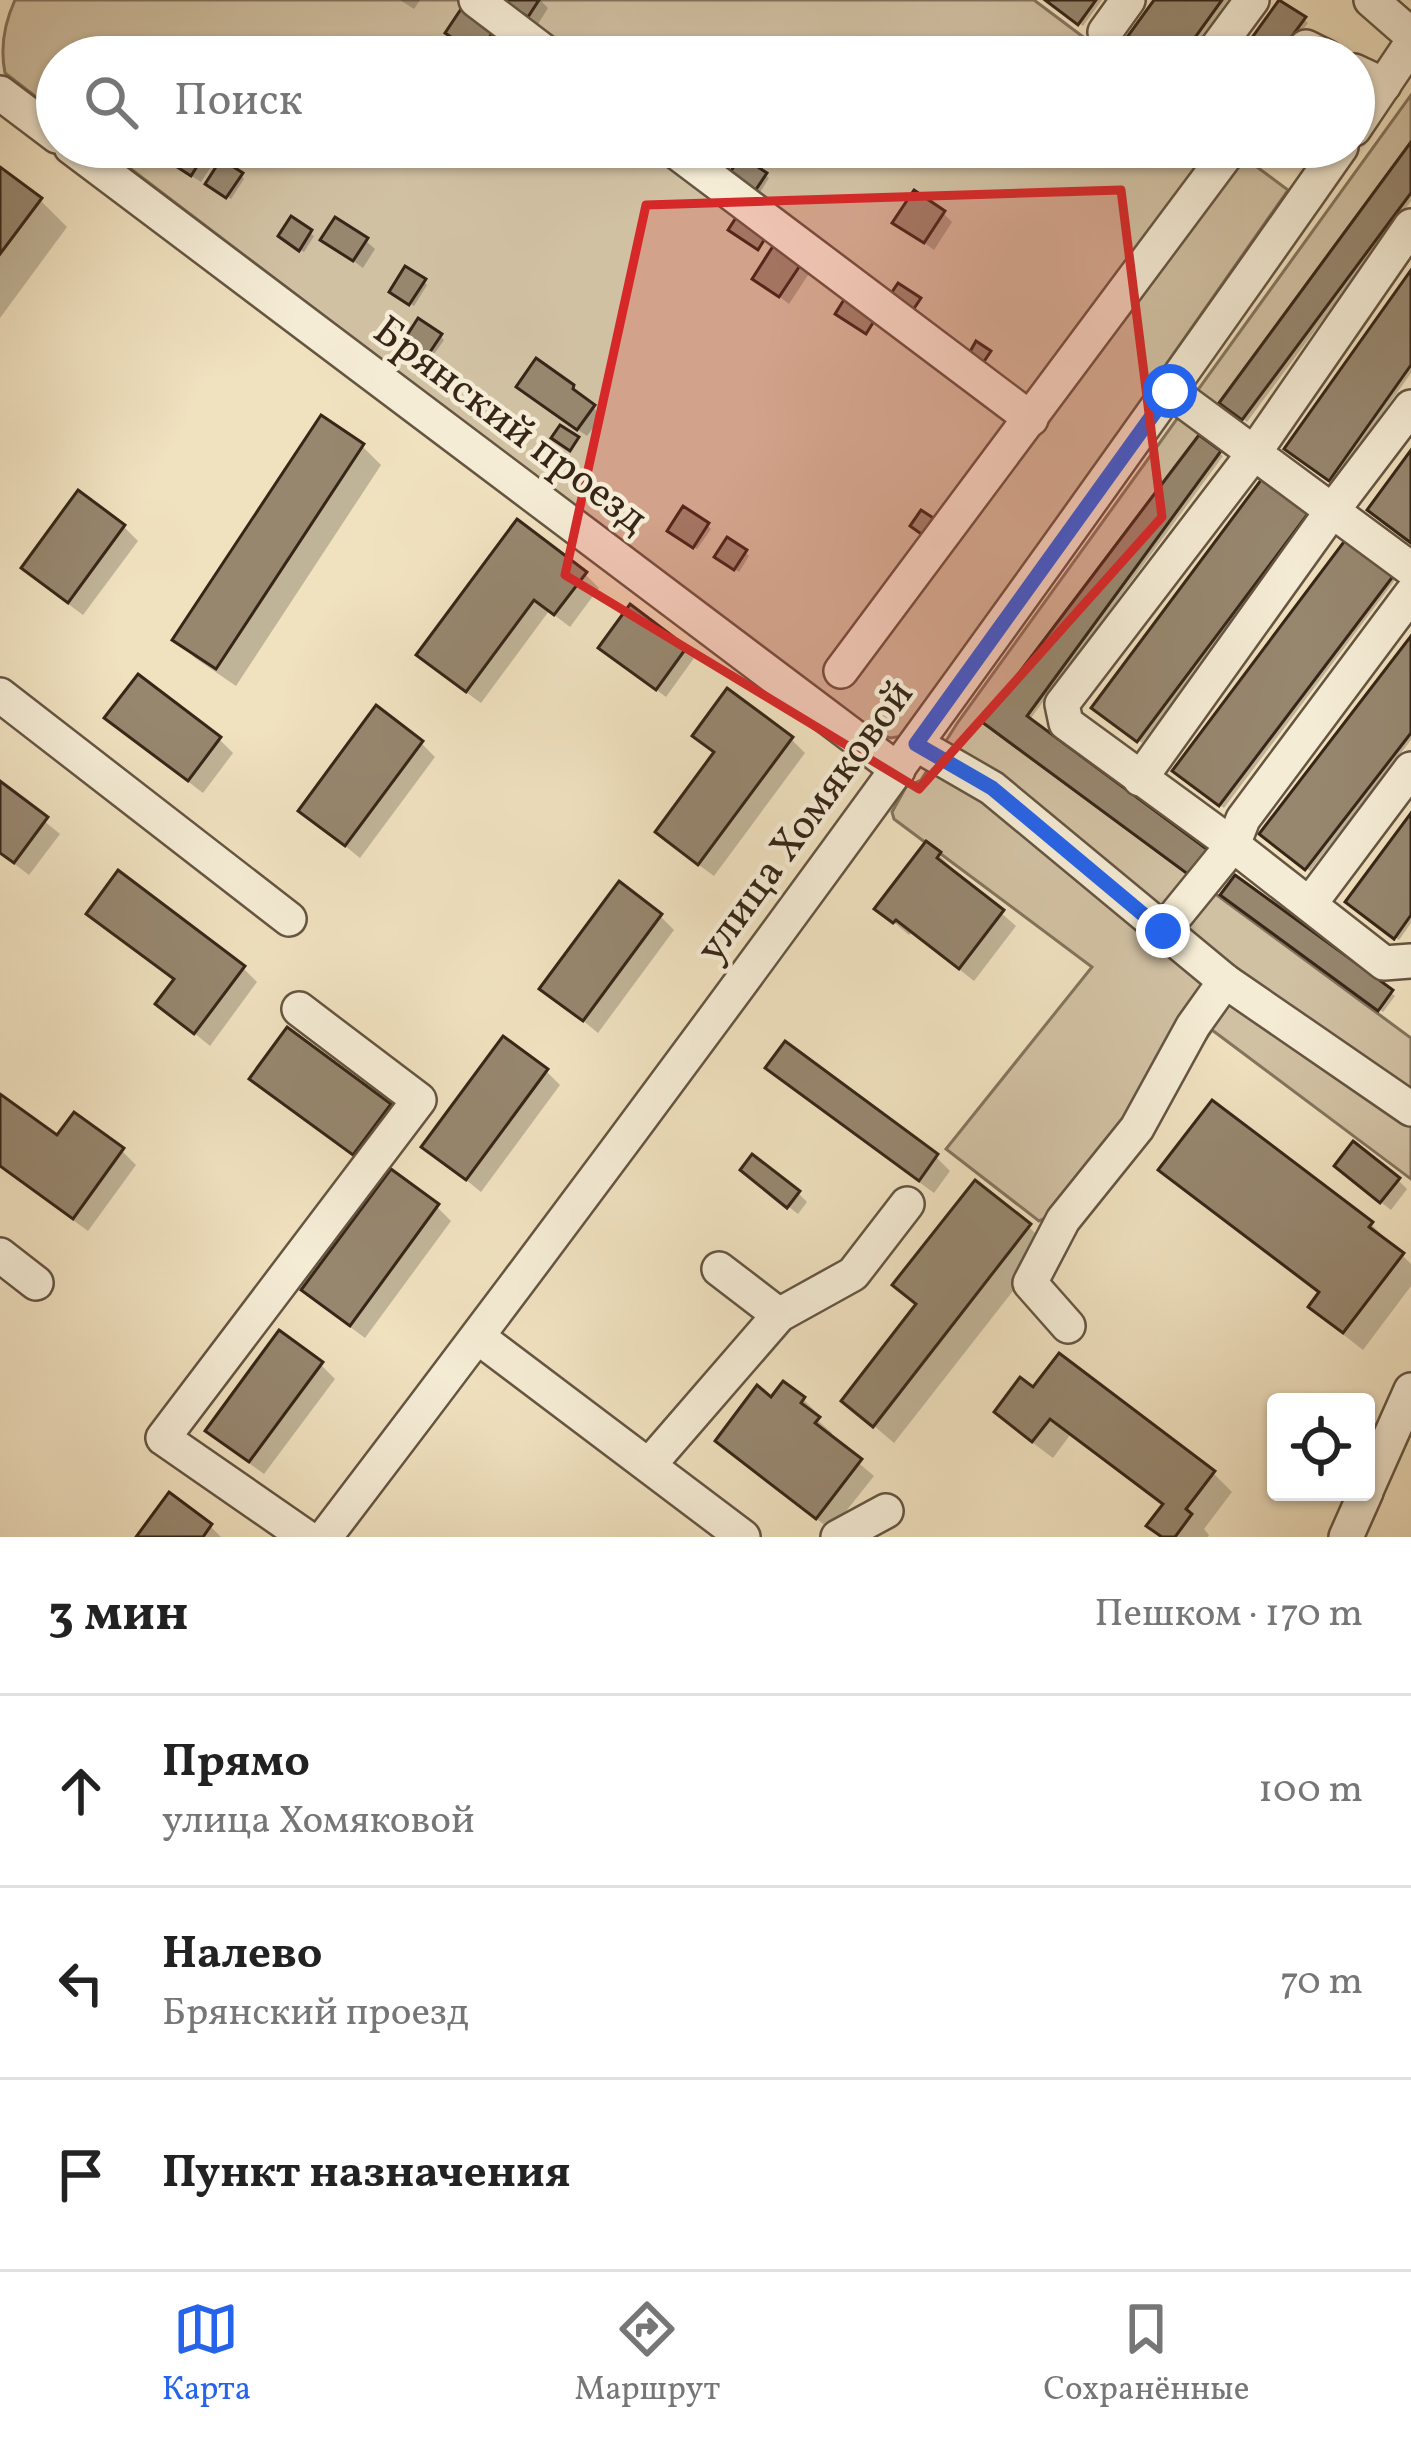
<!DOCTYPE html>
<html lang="ru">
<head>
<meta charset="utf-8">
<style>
  :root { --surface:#fff; --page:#f2f2f2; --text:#222; --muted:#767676; --line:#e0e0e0; --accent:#2563eb }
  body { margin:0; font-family:Vollkorn,serif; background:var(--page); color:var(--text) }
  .controls { position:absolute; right:36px; bottom:36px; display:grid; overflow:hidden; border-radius:12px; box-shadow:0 3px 9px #0004 }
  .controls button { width:108px; height:108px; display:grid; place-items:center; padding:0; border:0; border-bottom:3px solid var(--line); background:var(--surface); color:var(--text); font:60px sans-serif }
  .stop { position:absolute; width:36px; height:36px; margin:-27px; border:9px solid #2563eb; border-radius:50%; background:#fff }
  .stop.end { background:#2563eb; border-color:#fff; box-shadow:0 3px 12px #0008 }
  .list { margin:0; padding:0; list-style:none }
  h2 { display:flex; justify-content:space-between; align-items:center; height:156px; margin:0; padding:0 48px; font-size:51px }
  h2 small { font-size:39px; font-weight:400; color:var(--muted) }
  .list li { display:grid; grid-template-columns:78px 1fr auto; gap:36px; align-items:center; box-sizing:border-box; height:192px; padding:0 48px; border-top:3px solid var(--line) }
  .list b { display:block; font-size:45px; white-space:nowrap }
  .list p { margin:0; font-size:39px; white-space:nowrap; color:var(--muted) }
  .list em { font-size:39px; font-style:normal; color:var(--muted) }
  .icon { flex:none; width:66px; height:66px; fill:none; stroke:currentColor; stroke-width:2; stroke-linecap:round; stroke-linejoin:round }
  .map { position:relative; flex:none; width:1411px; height:1537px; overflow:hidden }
  .search { position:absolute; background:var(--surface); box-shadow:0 3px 9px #0004; left:36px; right:36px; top:36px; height:132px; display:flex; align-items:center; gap:30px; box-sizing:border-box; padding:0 42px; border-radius:66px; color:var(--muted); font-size:45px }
  .sheet { height:732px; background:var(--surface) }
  nav { display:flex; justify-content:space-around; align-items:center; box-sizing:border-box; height:168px; border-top:3px solid var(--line); background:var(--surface); font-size:33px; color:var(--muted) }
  nav a { display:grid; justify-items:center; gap:6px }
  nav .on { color:var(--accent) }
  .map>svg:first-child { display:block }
</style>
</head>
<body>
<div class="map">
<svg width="1411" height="1537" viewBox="0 0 1411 1537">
  <rect width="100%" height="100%" fill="#f0e1bf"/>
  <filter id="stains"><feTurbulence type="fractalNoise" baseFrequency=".00167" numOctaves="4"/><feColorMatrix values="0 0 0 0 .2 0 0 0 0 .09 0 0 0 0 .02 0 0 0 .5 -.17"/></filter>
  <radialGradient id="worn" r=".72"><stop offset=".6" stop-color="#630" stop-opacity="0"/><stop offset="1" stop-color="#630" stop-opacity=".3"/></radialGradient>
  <g fill="#d1c1a3" stroke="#84745e" stroke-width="3">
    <path d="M15,0h1019l76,57h-1053v56l-52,-40c-5,-25 -1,-49 10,-73z"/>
    <polygon points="1411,95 1411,142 1219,403 1199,435 982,722 1411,1038 1411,1179 1212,1030 1104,1188 1039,1221 946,1149 1092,967 894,819 892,812 906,787 921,780 958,722"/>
    <polygon points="102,147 1230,147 1288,190 907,735 891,738 872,733"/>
  </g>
  <g fill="#0003">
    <polygon points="400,0 420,0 414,9"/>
    <polygon points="501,0 540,0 548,8 538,24"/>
    <polygon points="1048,0 1102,0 1083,26"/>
    <polygon points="1157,0 1228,0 1187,57 1120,57"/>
    <polygon points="1304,19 1308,23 1283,57 1242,57"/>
    <polygon points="449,33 493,33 501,42 491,57 481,57"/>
    <polygon points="161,147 211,147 219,155 201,182 167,160"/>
    <polygon points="1411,148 1411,201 1247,422 1223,403"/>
    <polygon points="0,170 40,200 67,227 0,318"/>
    <polygon points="241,175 244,179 231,199 212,187"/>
    <polygon points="765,175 769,178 756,199 733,183"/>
    <polygon points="943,213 952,222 934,250 896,222"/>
    <polygon points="292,220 314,236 304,252 285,240"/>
    <polygon points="324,239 366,241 375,249 363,268"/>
    <polygon points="776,247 810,272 789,304 755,278"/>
    <polygon points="1411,275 1411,373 1334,482 1292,452"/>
    <polygon points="424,282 427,285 414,306 396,295"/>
    <polygon points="440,336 444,340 432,357 411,343"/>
    <polygon points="572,388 602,416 587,436 529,396"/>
    <polygon points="362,446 381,465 236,686 195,658 176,639"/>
    <polygon points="1219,453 1223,456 1029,721 989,726"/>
    <polygon points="79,494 124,527 138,541 83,615 39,582 25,568"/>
    <polygon points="1308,513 1311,516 1142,743 1099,711"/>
    <polygon points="707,525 711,529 697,549 674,534"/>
    <polygon points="745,552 749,556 739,572 721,560"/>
    <polygon points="585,574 599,588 570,627 549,611 481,703 434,669 420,655"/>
    <polygon points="1392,577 1395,580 1224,808 1179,774"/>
    <polygon points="1411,641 1411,740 1310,871 1263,834"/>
    <polygon points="686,649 694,658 666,697 611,656"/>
    <polygon points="122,731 219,739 233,753 203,793"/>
    <polygon points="696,736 791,739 805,753 714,876 673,846 659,832 717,754"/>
    <polygon points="421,743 435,757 360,858 302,811"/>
    <polygon points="0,785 60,834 29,875 0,853"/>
    <polygon points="1411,818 1411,923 1399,940 1352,906"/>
    <polygon points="939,855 953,869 952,870 1016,926 974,981 912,932 909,935 878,909"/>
    <polygon points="119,874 243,968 257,982 210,1046 159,1004 176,981 104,927 90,913"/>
    <polygon points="1236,879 1391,993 1395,996 1383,1012 1227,898"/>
    <polygon points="660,916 674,930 598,1033 543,988"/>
    <polygon points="785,1046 936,1157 950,1171 934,1193 783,1082 769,1068"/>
    <polygon points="546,1071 560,1085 481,1192 425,1147"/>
    <polygon points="253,1078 389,1106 403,1120 369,1167 267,1092"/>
    <polygon points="0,1098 58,1140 75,1116 122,1151 136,1165 88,1231 0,1167"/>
    <polygon points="1162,1170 1371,1224 1411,1264 1411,1286 1363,1350 1331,1325 1312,1306 1320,1295 1181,1189"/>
    <polygon points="1346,1175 1398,1180 1407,1189 1391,1210"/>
    <polygon points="752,1179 798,1193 807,1202 798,1214"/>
    <polygon points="437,1207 451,1221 365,1338 319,1304 305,1290"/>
    <polygon points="1029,1227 1048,1246 894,1443 845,1401"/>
    <polygon points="321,1365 335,1379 264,1474 223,1444 209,1430"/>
    <polygon points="1021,1382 1213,1473 1232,1492 1204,1529 1209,1535 1208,1537 1162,1537 1164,1507 1070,1435 1053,1458 1017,1431 998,1412"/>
    <polygon points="803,1399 817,1413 814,1417 832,1433 829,1438 874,1476 831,1530 733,1455 719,1441 772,1401"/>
    <polygon points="210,1526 221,1537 139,1537"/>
  </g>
  <g fill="#97876f" stroke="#372618" stroke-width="3">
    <polygon points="501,0 539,0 528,17"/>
    <polygon points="1045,0 1096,0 1078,25"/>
    <polygon points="1154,0 1222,0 1181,57 1116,57 1114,55"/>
    <polygon points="1279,0 1306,17 1277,57 1238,57"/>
    <polygon points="461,9 494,30 478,55 445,33"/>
    <polygon points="1411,142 1411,193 1242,420 1219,403"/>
    <polygon points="157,147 209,147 191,176 154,152"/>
    <polygon points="741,156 767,173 751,197 725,180"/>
    <polygon points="221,159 243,173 226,198 205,184"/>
    <polygon points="0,167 42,198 0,254"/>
    <polygon points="914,190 945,211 924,243 892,223"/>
    <polygon points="739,213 769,232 758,250 728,230"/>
    <polygon points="291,216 312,230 299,251 278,236"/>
    <polygon points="335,217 368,238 353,261 320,240"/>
    <polygon points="775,243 803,261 779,297 752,279"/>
    <polygon points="405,266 426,279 409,305 389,292"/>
    <polygon points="1411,270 1411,365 1329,481 1284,449"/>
    <polygon points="898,283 921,298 911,313 888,298"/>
    <polygon points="845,298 876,318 866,334 835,314"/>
    <polygon points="418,318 442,334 428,355 404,340"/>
    <polygon points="976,341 991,351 981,366 967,357"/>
    <polygon points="536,358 574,385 573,389 595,405 577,430 516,387"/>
    <polygon points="321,415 364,444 216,669 172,640"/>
    <polygon points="560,425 579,437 570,451 551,438"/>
    <polygon points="1199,435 1221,451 1027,716 1208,850 1189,875 982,722"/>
    <polygon points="1411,450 1411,543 1367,510"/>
    <polygon points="1264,476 1310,511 1137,742 1091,708"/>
    <polygon points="78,490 125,525 68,603 21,568"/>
    <polygon points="683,506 709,523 693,548 667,531"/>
    <polygon points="921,510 938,521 927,538 910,526"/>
    <polygon points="517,519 587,572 554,615 534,600 466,692 416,655"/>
    <polygon points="727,537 747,550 734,570 714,557"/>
    <polygon points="1346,539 1394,575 1219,806 1172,771"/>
    <polygon points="630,604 687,647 656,690 598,648"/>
    <polygon points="1411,636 1411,733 1305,870 1259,834"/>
    <polygon points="138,674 221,737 188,781 104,718"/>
    <polygon points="727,688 793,737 698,865 655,832 714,752 692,736"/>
    <polygon points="376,705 423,741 345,846 298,811"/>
    <polygon points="0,781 48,817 14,863 0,853"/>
    <polygon points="1411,813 1411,915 1394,939 1345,902"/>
    <polygon points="926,841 941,852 937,858 1004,910 959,969 896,920 893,923 874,909"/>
    <polygon points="118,870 245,966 194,1034 155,1004 174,979 86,914"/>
    <polygon points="1235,875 1393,990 1378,1011 1220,895"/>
    <polygon points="619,881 662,914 583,1021 539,989"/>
    <polygon points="287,1027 391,1104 353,1155 249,1079"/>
    <polygon points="503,1036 548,1069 466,1180 421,1147"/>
    <polygon points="785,1041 938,1154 919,1181 765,1068"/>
    <polygon points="0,1094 57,1135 74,1112 124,1148 73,1219 0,1166"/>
    <polygon points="1212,1100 1373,1222 1369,1227 1404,1253 1343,1333 1308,1307 1319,1292 1158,1170"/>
    <polygon points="1353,1141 1400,1178 1380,1203 1334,1166"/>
    <polygon points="752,1154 800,1191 787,1208 740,1170"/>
    <polygon points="391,1169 439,1204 350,1326 301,1290"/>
    <polygon points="975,1180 1031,1224 873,1427 841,1401 916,1304 892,1285"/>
    <polygon points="279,1330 323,1362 249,1462 205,1431"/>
    <polygon points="1059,1353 1215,1471 1186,1509 1192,1514 1175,1537 1162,1537 1146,1526 1163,1504 1050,1419 1032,1442 994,1412 1020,1377 1033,1387"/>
    <polygon points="783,1381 805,1397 801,1403 820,1417 815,1423 862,1459 816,1519 715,1441 757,1385 771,1397"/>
    <polygon points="169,1492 212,1524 203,1537 136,1537"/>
  </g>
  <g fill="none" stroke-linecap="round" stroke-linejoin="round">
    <defs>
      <g id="minor">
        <polyline points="476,0 551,57"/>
        <polyline points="1371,0 1411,35"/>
        <polyline points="1105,32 1128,0"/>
        <polyline points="1210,57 1252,0"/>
        <polyline points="1299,57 1306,47 1326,57"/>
        <polyline points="1354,71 1384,85"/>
        <polyline points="0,93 57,136"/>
        <polyline points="1354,129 1411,44"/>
        <polyline points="71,147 898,770"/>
        <polyline points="670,147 1031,419"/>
        <polyline points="1411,226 1254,453 1062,704 1066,723 1233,845 1384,963 1411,961"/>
        <polyline points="1170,391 1411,569"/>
        <polyline points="841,671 1232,147"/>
        <polyline points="0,695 289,919"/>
        <polyline points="916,744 992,788 1225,981 1411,1109"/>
        <polyline points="1140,779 1332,511 1411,407"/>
        <polyline points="1312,901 1411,769"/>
        <polyline points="1163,931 1233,845 1243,819 1411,594"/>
        <polyline points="299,1009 419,1100 163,1438 306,1537"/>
        <polyline points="0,1255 36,1283"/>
        <polyline points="719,1269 779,1315"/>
        <polyline points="1068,1326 1030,1283 1063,1220 1137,1128 1193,1026 1225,981"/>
        <polyline points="478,1337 743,1537"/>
        <polyline points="649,1465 779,1315 853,1274 907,1204"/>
        <polyline points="1366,1491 1411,1390"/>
        <path d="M325,1537c348,-456 687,-920 1016,-1390"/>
        <polyline points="838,1537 886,1511"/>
        <polyline points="1346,1537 1366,1492"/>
      </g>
    </defs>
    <use href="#minor" stroke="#655542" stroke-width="38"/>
    <use href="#minor" stroke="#f5ecd5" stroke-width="33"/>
  </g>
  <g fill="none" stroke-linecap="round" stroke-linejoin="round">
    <polyline stroke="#2563eb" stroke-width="15" points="1163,931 992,788 916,744 1170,391"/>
  </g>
  <path fill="#d62828" fill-opacity="0.2" stroke="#d62828" stroke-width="9" stroke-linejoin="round" d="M1121,190l41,327 -243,272 -354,-214 81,-370z"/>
  <g text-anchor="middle" stroke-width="9" stroke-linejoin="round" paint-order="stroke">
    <g font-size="42" fill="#372618" stroke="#f5ecd5">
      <text transform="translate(512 423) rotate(37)" y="15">Брянский проезд</text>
      <text transform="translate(803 820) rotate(-54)" y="15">улица Хомяковой</text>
    </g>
  </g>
  <rect width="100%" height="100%" filter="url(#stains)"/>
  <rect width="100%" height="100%" fill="url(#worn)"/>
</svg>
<div class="controls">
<button><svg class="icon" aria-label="locate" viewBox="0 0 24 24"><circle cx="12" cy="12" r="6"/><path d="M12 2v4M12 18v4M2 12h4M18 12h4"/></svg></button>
</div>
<div class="stop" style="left:1170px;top:391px"></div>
<div class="stop end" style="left:1163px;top:931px"></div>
<div class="search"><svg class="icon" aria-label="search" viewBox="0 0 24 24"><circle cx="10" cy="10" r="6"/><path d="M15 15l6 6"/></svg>Поиск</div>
</div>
<section class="sheet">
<h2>3 мин<small>Пешком · 170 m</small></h2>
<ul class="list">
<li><svg class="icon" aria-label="ahead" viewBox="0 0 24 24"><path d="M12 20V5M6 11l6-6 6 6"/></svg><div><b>Прямо</b><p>улица Хомяковой</p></div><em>100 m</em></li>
<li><svg class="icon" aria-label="left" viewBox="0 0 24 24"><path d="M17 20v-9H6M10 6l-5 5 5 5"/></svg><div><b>Налево</b><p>Брянский проезд</p></div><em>70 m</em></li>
<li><svg class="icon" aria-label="arrive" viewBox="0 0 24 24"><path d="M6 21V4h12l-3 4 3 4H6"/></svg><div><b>Пункт назначения</b></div></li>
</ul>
</section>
<nav>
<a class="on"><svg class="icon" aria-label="map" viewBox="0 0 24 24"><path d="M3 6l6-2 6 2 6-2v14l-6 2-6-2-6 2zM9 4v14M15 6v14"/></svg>Карта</a>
<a><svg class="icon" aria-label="directions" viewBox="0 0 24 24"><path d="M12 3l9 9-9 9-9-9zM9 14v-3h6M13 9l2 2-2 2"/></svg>Маршрут</a>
<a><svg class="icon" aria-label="saved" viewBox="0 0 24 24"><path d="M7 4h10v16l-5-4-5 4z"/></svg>Сохранённые</a>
</nav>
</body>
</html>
